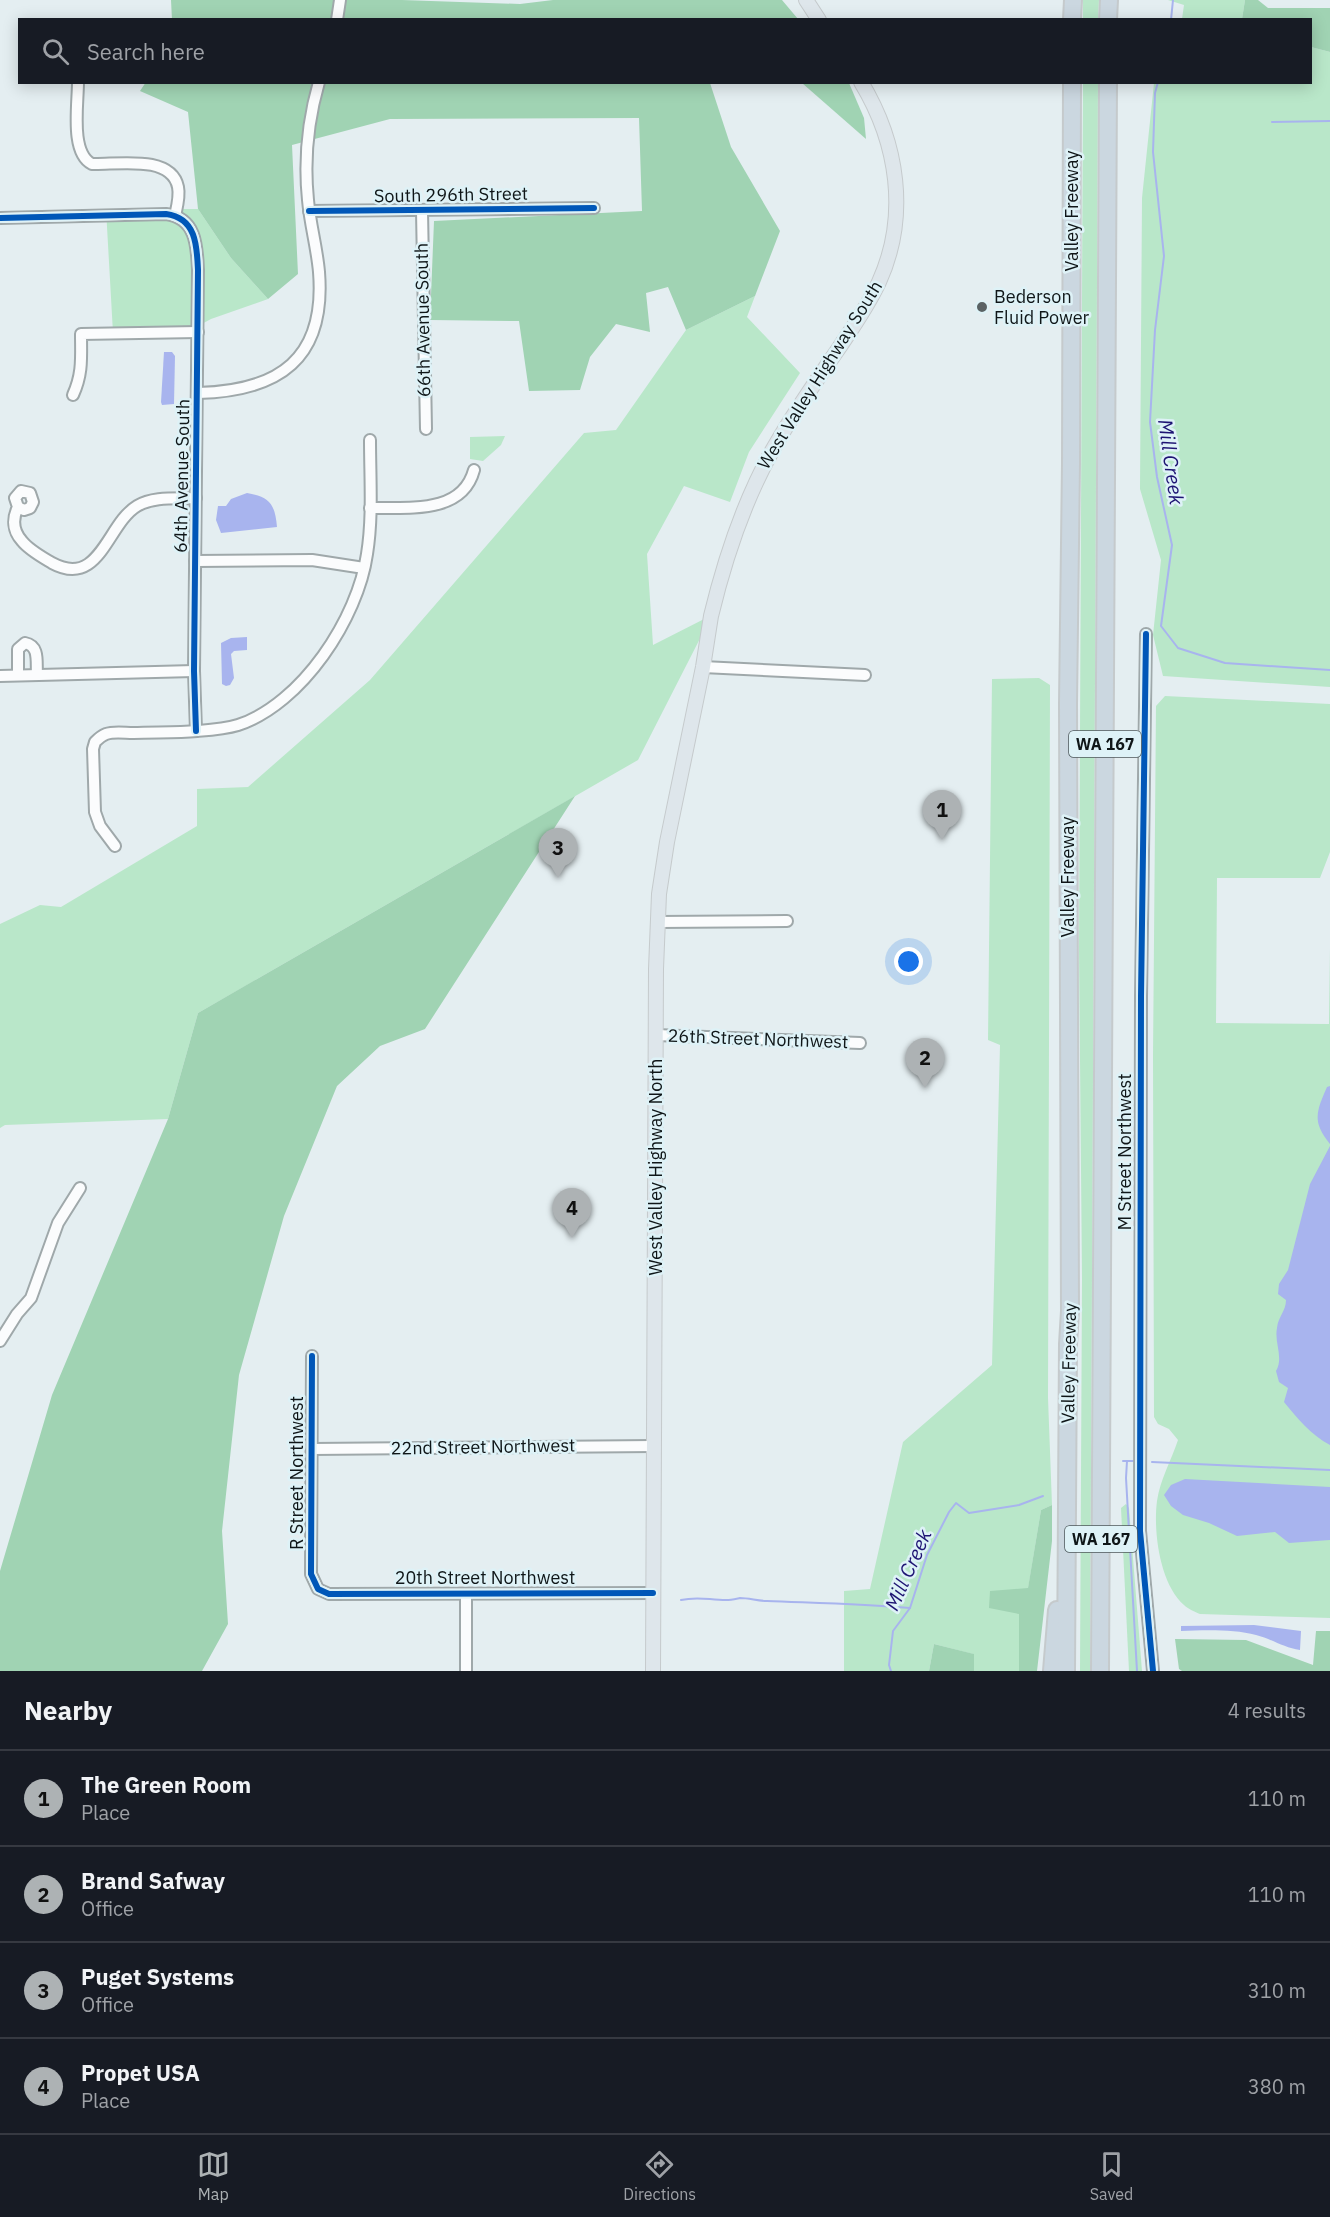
<!DOCTYPE html>
<html lang="en">
<head>
<meta charset="utf-8">
<style>
  :root { --surface:#171b24; --page:#242831; --text:#f1f3f6; --muted:#9ea1a6; --line:#363941; --accent:#adb2b4 }
  body { margin:0; font-family:"IBM Plex Sans",sans-serif; background:var(--page); color:var(--text) }
  .you { position:absolute; left:909px; top:962px; width:21px; height:21px; margin:-15px; border:4px solid #fff; border-radius:50%; background:#1a73e8; box-shadow:0 0 0 9px #1a73e833 }
  .badge { display:grid; place-items:center; width:39px; height:39px; border-radius:50%; background:var(--accent); color:#111; font-size:20px; font-weight:700 }
  .pin { position:absolute; translate:-50% -50px; filter:drop-shadow(0 2px 3px #0008) }
  .pin::after { content:''; position:absolute; top:32px; width:21px; height:18px; background:inherit; clip-path:polygon(0 0,100% 0,50% 100%) }
  .list { margin:0; padding:0; list-style:none }
  h2 { display:flex; justify-content:space-between; align-items:center; height:78px; margin:0; padding:0 24px; font-size:26px }
  h2 small { font-size:20px; font-weight:400; color:var(--muted) }
  .list li { display:grid; grid-template-columns:39px 1fr auto; gap:18px; align-items:center; box-sizing:border-box; height:96px; padding:0 24px; border-top:2px solid var(--line) }
  .list b { display:block; font-size:22px; white-space:nowrap }
  .list p { margin:0; font-size:20px; white-space:nowrap; color:var(--muted) }
  .list em { font-size:20px; font-style:normal; color:var(--muted) }
  .icon { flex:none; width:33px; height:33px; fill:none; stroke:currentColor; stroke-width:2; stroke-linecap:round; stroke-linejoin:round }
  .map { position:relative; flex:none; width:1330px; height:1671px; overflow:hidden }
  .search { position:absolute; background:var(--surface); box-shadow:0 3px 15px #0003; left:18px; right:18px; top:18px; height:66px; display:flex; align-items:center; gap:15px; box-sizing:border-box; padding:0 21px; border-radius:0px; color:var(--muted); font-size:22px }
  .sheet { height:462px; background:var(--surface) }
  nav { display:flex; justify-content:space-around; align-items:center; box-sizing:border-box; height:84px; border-top:2px solid var(--line); background:var(--surface); font-size:16px; color:var(--muted) }
  nav a { display:grid; justify-items:center; gap:3px }
  nav .on { color:var(--accent) }
  .map>svg:first-child { display:block }
</style>
</head>
<body>
<div class="map">
<svg width="1330" height="1671" viewBox="0 0 1330 1671">
  <rect width="100%" height="100%" fill="#e4eef1"/>
  <g fill="#b9e7c9">
    <polygon points="1083,0 1099,0 1098,19 1083,19"/>
    <polygon points="1168,0 1245,0 1242,19 1182,19 1184,5"/>
    <polygon points="1311,47 1330,52 1330,687 1163,676 1153,635 1161,560 1140,489 1142,198 1154,83 1310,82"/>
    <polygon points="1098,82 1090,1671 1080,1671 1082,1279 1079,950 1083,83"/>
    <polygon points="106,209 198,209 231,258 268,299 211,319 198,326 198,332 113,333"/>
    <polygon points="755,296 747,317 800,373 749,452 730,502 684,486 647,554 653,645 712,615 638,760 198,1013 168,1119 5,1125 0,1128 0,924 40,905 61,907 197,826 197,789 248,787 370,680 584,433 616,430 686,330"/>
    <polygon points="505,436 501,445 483,461 470,459 470,437"/>
    <polygon points="1039,678 1050,685 1048,1398 1052,1505 1041,1510 1028,1589 990,1592 1020,1614 1019,1671 974,1671 973,1654 934,1644 929,1671 844,1671 844,1591 870,1589 903,1442 992,1365 1000,1045 988,1040 992,679"/>
    <path d="M1165,696l165,8v148l-10,26h-103l-1,145 113,1 1,-76v670l-130,-4c-5,-2 -12,-5 -16,-9 -24,-21 -31,-73 -27,-104 3,-21 14,-40 21,-61l-9,-11 -11,-5 -4,-7 -1,-360 3,-351z"/>
    <polygon points="1126,1504 1129,1508 1142,1671 1129,1671 1121,1508"/>
  </g>
  <g fill="#a0d3b3">
    <polygon points="171,0 402,0 520,4 553,0 782,0 798,19 172,20"/>
    <polygon points="1245,0 1258,0 1268,8 1330,8 1330,52 1311,47 1310,20 1242,19"/>
    <polygon points="146,82 710,83 731,147 780,231 755,296 686,330 668,287 646,293 650,332 616,324 590,357 580,390 529,391 519,321 430,320 434,221 642,211 639,118 390,119 292,145 298,274 268,299 231,258 198,209 188,112 140,91"/>
    <polygon points="802,83 849,83 864,118 866,139"/>
    <polygon points="575,796 425,1029 380,1046 337,1086 284,1216 239,1375 222,1531 228,1624 202,1671 0,1671 0,1571 52,1395 168,1119 198,1013"/>
    <polygon points="1052,1505 1052,1541 1037,1671 1019,1671 1019,1614 989,1608 990,1591 1028,1588 1041,1510"/>
    <polygon points="1316,1631 1330,1631 1330,1671 1182,1671 1179,1669 1175,1639 1246,1640 1313,1665"/>
    <polygon points="934,1644 974,1654 974,1671 929,1671"/>
  </g>
  <g fill="#a8b4ee">
    <polygon points="164,352 172,352 175,356 174,404 162,405 161,402"/>
    <path d="M247,493c22,4 28,10 30,34l-56,6 -5,-13 2,-14h8l5,-7z"/>
    <polygon points="247,637 247,650 234,651 231,654 234,678 230,685 226,686 222,684 221,643 231,638"/>
    <path d="M1330,1086v58c-18,-22 -14,-32 -3,-57z"/>
    <path d="M1330,1146v299c-19,-10 -33,-27 -46,-43l4,-14 -9,-6 -3,-11c8,-14 -2,-28 1,-43 1,-11 9,-17 9,-28l-8,-6 1,-10 9,-14 22,-86z"/>
    <polygon points="1185,1479 1330,1487 1330,1540 1289,1543 1275,1532 1237,1536 1209,1523 1183,1515 1171,1506 1164,1495 1171,1485"/>
    <path d="M1254,1625l47,6 -1,19c-16,-2 -28,-11 -44,-15 -22,-6 -52,-5 -75,-4v-5z"/>
  </g>
  <g fill="none" stroke-linecap="round" stroke-linejoin="round">
    <g stroke="#a8b4ee" stroke-width="2">
      <polyline points="1171,20 1173,0"/>
      <polyline points="1158,82 1155,93 1153,152 1164,256 1155,330 1150,422 1157,477 1172,545 1161,626 1178,648 1225,663 1330,670"/>
      <polyline points="1272,122 1330,121"/>
      <polyline points="1123,1461 1133,1461"/>
      <polyline points="1127,1461 1126,1478 1137,1671"/>
      <polyline points="1152,1462 1330,1470"/>
      <path d="M681,1600c17,-4 28,0 45,0 5,0 9,-1 14,-2 9,0 18,3 27,3 48,2 95,3 143,7"/>
      <polyline points="891,1671 889,1665 893,1631 910,1608 927,1555 949,1512 956,1503 969,1513 1019,1505 1043,1496"/>
    </g>
    <defs>
      <g id="minor">
        <polyline points="337,20 340,0"/>
        <path d="M78,82c0,23 -8,71 14,82 24,1 79,-10 86,23 2,9 -1,20 -3,29"/>
        <polyline points="309,211 594,208"/>
        <polyline points="422,211 426,429"/>
        <path d="M0,218l166,-4c30,4 31,31 32,56l-4,401 2,60"/>
        <path d="M198,393c81,-2 128,-34 121,-121 -2,-24 -9,-48 -11,-72 -4,-39 0,-80 11,-118"/>
        <path d="M73,395c10,-22 8,-38 8,-61l117,-2"/>
        <path d="M18,507l6,3 6,-2 3,-6 -3,-9 -9,-2 -6,7 3,9c-6,12 -5,24 4,34 7,9 20,16 30,22 48,26 55,-39 85,-57 17,-10 40,-7 59,-8"/>
        <path d="M370,508c37,-1 92,7 104,-38"/>
        <polyline points="195,561 312,560 364,568"/>
        <polyline points="1146,634 1141,996 1140,1531 1153,1671"/>
        <polyline points="703,667 865,675"/>
        <path d="M18,675v-26l7,-6c15,3 11,19 12,32"/>
        <polyline points="0,676 194,671"/>
        <path d="M115,846l-15,-20 -5,-14 -2,-63 2,-7c3,-3 6,-6 11,-8 8,-3 19,-1 27,-1 21,-1 43,0 64,-2 13,-1 28,-2 41,-6 64,-21 120,-107 129,-171 6,-37 3,-76 3,-114"/>
        <polyline points="658,922 787,921"/>
        <polyline points="656,1035 860,1043"/>
        <polyline points="0,1341 17,1314 31,1298 58,1223 80,1188"/>
        <polyline points="312,1356 311,1574 318,1589 329,1594 653,1593"/>
        <polyline points="312,1449 654,1446"/>
        <polyline points="466,1671 466,1594"/>
      </g>
      <g id="major">
        <polyline points="806,0 819,20"/>
        <path d="M653,1671l3,-702 3,-75 8,-52 36,-175 8,-51c14,-58 32,-113 61,-165 20,-36 44,-70 67,-103 14,-21 29,-42 40,-66 30,-66 19,-139 -18,-200"/>
      </g>
      <g id="highway">
        <polyline points="1072,20 1073,0"/>
        <polyline points="1108,20 1109,0"/>
        <polyline points="1052,1671 1057,1610"/>
        <polyline points="1066,1671 1068,1344 1070,1311 1068,704 1071,464 1072,82"/>
        <polyline points="1100,1671 1108,82"/>
      </g>
    </defs>
    <use href="#minor" stroke="#9fa8aa" stroke-width="14"/>
    <use href="#major" stroke="#c5cacc" stroke-width="16"/>
    <use href="#highway" stroke="#c5cacc" stroke-width="20"/>
    <use href="#minor" stroke="#fbfcfd" stroke-width="10"/>
    <use href="#major" stroke="#dee6eb" stroke-width="14"/>
    <use href="#highway" stroke="#cbd7e0" stroke-width="16"/>
    <defs>
      <g id="cycleway">
        <polyline points="309,211 594,208"/>
        <path d="M0,218l166,-4c30,4 31,31 32,56l-4,401 2,60"/>
        <polyline points="1146,634 1141,996 1140,1531 1153,1671"/>
        <polyline points="312,1356 311,1574 318,1589 329,1594 653,1593"/>
      </g>
    </defs>
    <use href="#cycleway" stroke="#def2f7" stroke-width="10"/>
    <use href="#cycleway" stroke="#0057b8" stroke-width="6"/>
  </g>
  <circle fill="#5a6264" stroke="#def2f7" stroke-width="2" cx="982" cy="307" r="6"/>
  <g text-anchor="middle" stroke-width="5" stroke-linejoin="round" paint-order="stroke">
    <g fill="#def2f7" stroke="#4d585b" stroke-width="1.5">
      <rect x="1069" y="731" width="72" height="26" rx="4.5"/>
      <rect x="1065" y="1526" width="72" height="26" rx="4.5"/>
    </g>
    <g font-size="16" font-weight="bold" fill="#0f1618">
      <text x="1105" y="750">WA 167</text>
      <text x="1101" y="1545">WA 167</text>
    </g>
    <g font-size="18" fill="#0f1618" stroke="#def2f7">
      <text transform="translate(451 195) rotate(-1)" y="6">South 296th Street</text>
      <text transform="translate(1072 211) rotate(-90)" y="6">Valley Freeway</text>
      <text transform="translate(423 320) rotate(-91)" y="6">66th Avenue South</text>
      <text transform="translate(820 375) rotate(-58)" y="6">West Valley Highway South</text>
      <text transform="translate(182 476) rotate(-89)" y="6">64th Avenue South</text>
      <text transform="translate(1068 877) rotate(-90)" y="6">Valley Freeway</text>
      <text transform="translate(758 1039) rotate(2)" y="6">26th Street Northwest</text>
      <text transform="translate(1125 1152) rotate(-90)" y="6">M Street Northwest</text>
      <text transform="translate(656 1167) rotate(-90)" y="6">West Valley Highway North</text>
      <text transform="translate(1069 1363) rotate(-89)" y="6">Valley Freeway</text>
      <text transform="translate(483 1447) rotate(-1)" y="6">22nd Street Northwest</text>
      <text transform="translate(297 1473) rotate(-90)" y="6">R Street Northwest</text>
      <text x="485" y="1584">20th Street Northwest</text>
    </g>
    <g font-size="18" fill="#0f1618" stroke="#def2f7" text-anchor="start">
      <text x="994" y="303">Bederson<tspan x="994" dy="21">Fluid Power</tspan></text>
    </g>
    <g font-size="20" font-style="italic" fill="#1e1473" stroke="#def2f7">
      <text transform="translate(1171 462) rotate(82)" y="7">Mill Creek</text>
      <text transform="translate(908 1570) rotate(-66)" y="7">Mill Creek</text>
    </g>
  </g>
</svg>
<div class="you"></div>
<div class="pin badge" style="left:942px;top:840px">1</div>
<div class="pin badge" style="left:925px;top:1088px">2</div>
<div class="pin badge" style="left:558px;top:878px">3</div>
<div class="pin badge" style="left:572px;top:1238px">4</div>
<div class="search"><svg class="icon" aria-label="search" viewBox="0 0 24 24"><circle cx="10" cy="10" r="6"/><path d="M15 15l6 6"/></svg>Search here</div>
</div>
<section class="sheet">
<h2>Nearby<small>4 results</small></h2>
<ul class="list">
<li><span class="badge">1</span><div><b>The Green Room</b><p>Place</p></div><em>110 m</em></li>
<li><span class="badge">2</span><div><b>Brand Safway</b><p>Office</p></div><em>110 m</em></li>
<li><span class="badge">3</span><div><b>Puget Systems</b><p>Office</p></div><em>310 m</em></li>
<li><span class="badge">4</span><div><b>Propet USA</b><p>Place</p></div><em>380 m</em></li>
</ul>
</section>
<nav>
<a class="on"><svg class="icon" aria-label="map" viewBox="0 0 24 24"><path d="M3 6l6-2 6 2 6-2v14l-6 2-6-2-6 2zM9 4v14M15 6v14"/></svg>Map</a>
<a><svg class="icon" aria-label="directions" viewBox="0 0 24 24"><path d="M12 3l9 9-9 9-9-9zM9 14v-3h6M13 9l2 2-2 2"/></svg>Directions</a>
<a><svg class="icon" aria-label="saved" viewBox="0 0 24 24"><path d="M7 4h10v16l-5-4-5 4z"/></svg>Saved</a>
</nav>
</body>
</html>
